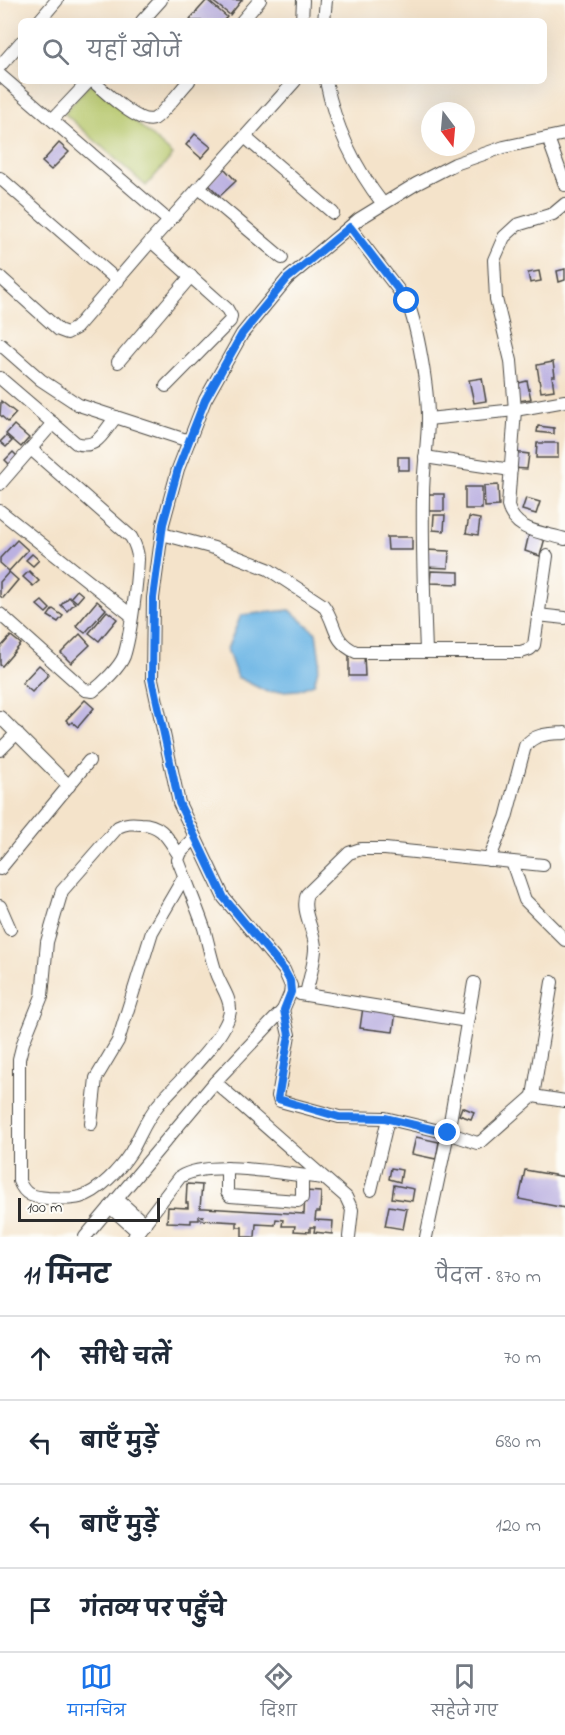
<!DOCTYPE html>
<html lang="hi">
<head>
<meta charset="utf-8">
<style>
  :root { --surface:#fff; --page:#f6f6f7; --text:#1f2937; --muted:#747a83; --line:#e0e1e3; --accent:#1a73e8 }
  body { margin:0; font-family:"Indie Flower","Playpen Sans Deva",sans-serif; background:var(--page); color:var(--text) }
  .compass { position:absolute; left:421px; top:102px; width:54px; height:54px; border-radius:50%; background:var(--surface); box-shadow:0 6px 24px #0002; rotate:164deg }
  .scale { position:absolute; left:18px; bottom:15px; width:142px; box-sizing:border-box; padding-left:6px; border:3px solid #2b2b2b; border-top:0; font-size:16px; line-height:21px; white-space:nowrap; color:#2b2b2b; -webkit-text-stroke:4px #fdfcf7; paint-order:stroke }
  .stop { position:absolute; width:18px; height:18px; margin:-14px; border:4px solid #1a73e8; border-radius:50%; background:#fff }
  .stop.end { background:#1a73e8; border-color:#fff; box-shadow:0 2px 6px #0008 }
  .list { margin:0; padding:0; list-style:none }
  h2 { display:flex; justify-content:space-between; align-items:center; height:78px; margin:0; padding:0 24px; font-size:26px }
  h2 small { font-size:20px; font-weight:400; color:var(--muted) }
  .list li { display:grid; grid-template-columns:39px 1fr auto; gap:18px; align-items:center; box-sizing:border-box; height:84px; padding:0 24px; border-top:2px solid var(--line) }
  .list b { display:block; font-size:22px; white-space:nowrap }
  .list em { font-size:20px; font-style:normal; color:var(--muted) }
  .icon { flex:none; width:33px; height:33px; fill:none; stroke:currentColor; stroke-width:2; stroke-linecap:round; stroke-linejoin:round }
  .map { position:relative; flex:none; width:565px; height:1237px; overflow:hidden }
  .search { position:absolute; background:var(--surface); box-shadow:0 6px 24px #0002; left:18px; right:18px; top:18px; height:66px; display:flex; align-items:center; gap:15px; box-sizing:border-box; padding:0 21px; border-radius:9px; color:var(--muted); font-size:22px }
  .sheet { height:414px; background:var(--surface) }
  nav { display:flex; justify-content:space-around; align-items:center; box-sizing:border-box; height:84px; border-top:2px solid var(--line); background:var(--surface); font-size:16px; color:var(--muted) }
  nav a { display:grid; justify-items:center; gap:3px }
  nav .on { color:var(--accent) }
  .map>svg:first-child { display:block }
</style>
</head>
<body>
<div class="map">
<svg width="565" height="1237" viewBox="0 0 565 1237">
  <rect width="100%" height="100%" fill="#fdfcf7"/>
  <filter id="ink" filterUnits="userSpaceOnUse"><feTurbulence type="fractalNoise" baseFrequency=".0167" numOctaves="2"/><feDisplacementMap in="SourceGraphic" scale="12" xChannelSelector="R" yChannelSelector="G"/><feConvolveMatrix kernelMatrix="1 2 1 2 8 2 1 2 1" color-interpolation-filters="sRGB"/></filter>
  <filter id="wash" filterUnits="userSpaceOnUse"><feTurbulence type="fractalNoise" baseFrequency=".008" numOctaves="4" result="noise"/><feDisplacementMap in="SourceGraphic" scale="24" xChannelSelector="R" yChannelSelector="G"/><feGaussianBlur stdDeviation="1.35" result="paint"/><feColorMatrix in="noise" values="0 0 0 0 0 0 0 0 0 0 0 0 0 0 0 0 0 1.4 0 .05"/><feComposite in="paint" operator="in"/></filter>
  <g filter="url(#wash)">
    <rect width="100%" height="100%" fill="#f4e3ca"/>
    <polygon fill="#b5c66a" stroke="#70784a" stroke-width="1.5" points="91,82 173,155 146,186 64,113"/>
    <polygon fill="#6db6e5" stroke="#4c7088" stroke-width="1.5" points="290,610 316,633 320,661 314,684 298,690 267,692 237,677 227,649 241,615"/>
    <g id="blocks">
      <g fill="#bbb1e1">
        <polygon points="207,0 227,17 223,21 192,21 190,19"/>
        <polygon points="211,0 242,0 230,15"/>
        <polygon points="195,134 211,147 201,158 186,145"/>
        <polygon points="59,143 69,152 51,170 42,162"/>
        <polygon points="224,168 236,181 220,196 208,184"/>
        <polygon points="565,269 565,280 559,282 557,271"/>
        <polygon points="539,271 541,281 530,283 528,273"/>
        <polygon points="553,362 555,376 552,376 554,390 541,392 537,365"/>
        <polygon points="482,378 486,401 474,403 469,380"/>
        <polygon points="527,381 531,399 519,401 515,384"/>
        <polygon points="1,401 16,413 8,422 0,415"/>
        <polygon points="14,425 29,438 21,447 6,434"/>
        <polygon points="538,426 554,428 554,434 537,432"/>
        <polygon points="6,436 12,441 6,447 0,442"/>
        <polygon points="537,443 558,443 558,458 536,458"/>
        <polygon points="13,452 19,458 11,466 5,460"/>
        <polygon points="513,452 529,454 527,469 511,468"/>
        <rect x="398" y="457" width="11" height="13"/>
        <polygon points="498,485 499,506 485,507 484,486"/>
        <rect x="465" y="487" width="17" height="22"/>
        <rect x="429" y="494" width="15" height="17"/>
        <polygon points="526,498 540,502 536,514 522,510"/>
        <polygon points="434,515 445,515 444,531 433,530"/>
        <polygon points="469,517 480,519 478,535 466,533"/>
        <polygon points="529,534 545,538 540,556 525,551"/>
        <polygon points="387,537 412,537 412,550 388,550"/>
        <polygon points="17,540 28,550 9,571 0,563 0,558"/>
        <polygon points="425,550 449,551 448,568 425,567"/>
        <polygon points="32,554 39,560 33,566 26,560"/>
        <polygon points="29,571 39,581 33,586 23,577"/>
        <polygon points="431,571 459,572 459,584 430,583"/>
        <polygon points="9,572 18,580 3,598 0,596 0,582"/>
        <polygon points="77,590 83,595 77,602 71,597"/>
        <polygon points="69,597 75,603 67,611 61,605"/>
        <polygon points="42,601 50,609 46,613 37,605"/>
        <polygon points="97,601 106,609 85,633 76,626"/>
        <polygon points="53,609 63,616 58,622 48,616"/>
        <polygon points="107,611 117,619 99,641 89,633"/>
        <polygon points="80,634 90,645 71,663 61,653"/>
        <polygon points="11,636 21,644 2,666 0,665 0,648"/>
        <polygon points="349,655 364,655 365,676 349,676"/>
        <polygon points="39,665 49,674 32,692 22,683"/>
        <polygon points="85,700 94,708 78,727 72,722 70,724 66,720"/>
        <polygon points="363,1007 396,1012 393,1032 360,1028"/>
        <polygon points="462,1107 474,1112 471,1119 459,1115"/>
        <polygon points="416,1137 439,1142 436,1159 412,1154"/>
        <polygon points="391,1168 402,1170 400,1182 389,1179"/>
        <polygon points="525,1170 565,1177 565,1208 519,1199"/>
        <polygon points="187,1184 202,1185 200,1208 205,1208 304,1214 305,1191 321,1192 320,1212 316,1212 315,1220 333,1221 332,1234 314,1232 315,1227 310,1227 310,1232 294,1231 295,1226 282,1226 283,1220 276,1219 275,1225 256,1224 255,1237 242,1237 242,1227 237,1227 237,1222 202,1220 203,1216 199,1216 199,1220 191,1220 191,1223 167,1222 168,1207 188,1208 188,1203 186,1203"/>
        <polygon points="394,1185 414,1189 412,1201 392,1198"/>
        <polygon points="389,1206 407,1209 403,1229 385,1226"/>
      </g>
    </g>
  </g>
  <g filter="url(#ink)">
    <use href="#blocks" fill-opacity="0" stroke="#494743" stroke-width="1.5"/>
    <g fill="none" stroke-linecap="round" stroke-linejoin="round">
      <defs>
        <g id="minor">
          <polyline points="39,21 57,0"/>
          <polyline points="142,21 161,0"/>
          <polyline points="242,21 260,0"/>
          <polyline points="302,21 303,0"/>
          <polyline points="324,21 326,0"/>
          <polyline points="0,66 21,42"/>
          <polyline points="0,75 169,221"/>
          <path d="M93,81c11,10 46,44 61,38 8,-4 27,-30 35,-38"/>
          <path d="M326,81c9,45 29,87 57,123"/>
          <polyline points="53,119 89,81"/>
          <polyline points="246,138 333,213"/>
          <polyline points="548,138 565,185"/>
          <polyline points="0,178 118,281"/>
          <polyline points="199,188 282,258"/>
          <path d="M565,204l-12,10 -36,11 -13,12 -10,23 2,39 15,62 4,49 -7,96c7,26 34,26 57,33"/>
          <path d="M350,227l57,74c11,27 21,88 21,117 0,25 -5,51 -5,77 -1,52 1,104 3,156"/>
          <polyline points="151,241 227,309 231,316 230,321 166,386"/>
          <polyline points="0,277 59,330 67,333 76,328 151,241 295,81"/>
          <polyline points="0,344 41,380 79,405 189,441"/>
          <polyline points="118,362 191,276"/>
          <path d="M0,378l76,65c22,7 27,-11 40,-26"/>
          <polyline points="428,419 515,410 565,401"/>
          <polyline points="425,457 511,470"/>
          <polyline points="0,484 53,423"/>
          <polyline points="0,511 131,615"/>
          <path d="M162,534l52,14 54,21 55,36c14,18 8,36 33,47h165l9,-3 4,-4 13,-89"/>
          <path d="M0,614l85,76 8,1c9,-7 27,-24 31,-35 7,-22 13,-73 14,-97 0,-9 -3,-15 -7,-22l-100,-88"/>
          <polyline points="538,615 565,618"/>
          <polyline points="0,717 69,786"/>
          <polyline points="0,750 17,733"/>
          <path d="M179,855c-11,-16 -17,-31 -38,-31 -9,-1 -15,-1 -23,3l-56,64 -15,51 -5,54 -19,47 -4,16v122c6,15 14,16 29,17 10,0 21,2 32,-1 19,-5 40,-28 51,-45 9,-16 15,-33 27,-47 18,-22 69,-67 72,-94 1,-13 -10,-26 -14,-38 -5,-15 -8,-30 -12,-45 -8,-23 -17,-45 -26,-68l3,-8 14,-14"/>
          <path d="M489,860l17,-42 19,-72c10,-13 25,-12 40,-13"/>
          <polyline points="512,862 525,900 565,940"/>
          <polyline points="0,869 89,761"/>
          <polyline points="0,906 10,929"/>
          <polyline points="300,994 467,1021"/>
          <path d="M306,994c3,-14 8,-29 9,-44 1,-19 -15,-38 -8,-56l42,-41 12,-4h24l158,16"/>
          <polyline points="283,1010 289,1035 278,1096 280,1101 339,1117 385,1118 448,1133 477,1143 482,1141 533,1096 565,1101"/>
          <polyline points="215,1082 346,1197 352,1210 349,1237"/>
          <polyline points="533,1096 552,982"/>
          <polyline points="91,1124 96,1078 118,1041 152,932 184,877"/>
          <polyline points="227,1168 227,1192 230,1196 298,1201 302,1198 302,1176"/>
          <polyline points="371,1190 388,1119"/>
          <polyline points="117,1199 145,1224"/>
          <polyline points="110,1207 138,1232"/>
          <polyline points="85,1237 215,1082 283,1010 290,994 291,986 284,970 224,898 179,803 152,679 153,598 163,524 178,469 205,400 242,334 287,279 359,219 416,184 455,164 504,147 565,134"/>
          <path d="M134,1237l46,-60c29,-19 108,-2 144,1"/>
          <polyline points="426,1237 448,1133 474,983"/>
        </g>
      </defs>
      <use href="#minor" stroke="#494743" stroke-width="14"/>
      <use href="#minor" stroke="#fff" stroke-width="12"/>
    </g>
  </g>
  <g fill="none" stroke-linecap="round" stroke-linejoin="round" filter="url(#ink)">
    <polyline stroke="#1a73e8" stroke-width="8" points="407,301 350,227 287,279 242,334 205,400 178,469 163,524 153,598 152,679 179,803 224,898 284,970 290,981 291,992 284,1010 289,1035 278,1099 339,1117 385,1118 448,1133"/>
  </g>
</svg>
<svg class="compass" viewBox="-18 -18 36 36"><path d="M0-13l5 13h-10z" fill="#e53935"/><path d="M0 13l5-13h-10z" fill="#747a83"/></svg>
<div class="scale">100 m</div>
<div class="stop" style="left:407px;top:301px"></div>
<div class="stop end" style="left:448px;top:1133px"></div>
<div class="search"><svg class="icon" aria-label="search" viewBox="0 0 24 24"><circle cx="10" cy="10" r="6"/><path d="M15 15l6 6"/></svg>यहाँ खोजें</div>
</div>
<section class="sheet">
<h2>11 मिनट<small>पैदल · 870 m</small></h2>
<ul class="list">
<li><svg class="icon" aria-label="ahead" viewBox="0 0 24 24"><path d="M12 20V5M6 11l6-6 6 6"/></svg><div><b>सीधे चलें</b></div><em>70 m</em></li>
<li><svg class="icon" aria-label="left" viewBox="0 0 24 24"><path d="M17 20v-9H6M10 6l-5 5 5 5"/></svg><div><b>बाएँ मुड़ें</b></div><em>680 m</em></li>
<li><svg class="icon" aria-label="left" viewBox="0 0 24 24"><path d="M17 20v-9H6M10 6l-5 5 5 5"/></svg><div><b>बाएँ मुड़ें</b></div><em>120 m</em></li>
<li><svg class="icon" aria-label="arrive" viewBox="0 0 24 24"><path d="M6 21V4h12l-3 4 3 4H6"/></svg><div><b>गंतव्य पर पहुँचे</b></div></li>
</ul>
</section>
<nav>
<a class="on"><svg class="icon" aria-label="map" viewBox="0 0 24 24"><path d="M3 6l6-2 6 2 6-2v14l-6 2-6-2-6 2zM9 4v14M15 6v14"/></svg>मानचित्र</a>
<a><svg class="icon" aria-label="directions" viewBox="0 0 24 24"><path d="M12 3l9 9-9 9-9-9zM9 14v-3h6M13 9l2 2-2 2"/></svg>दिशा</a>
<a><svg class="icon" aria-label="saved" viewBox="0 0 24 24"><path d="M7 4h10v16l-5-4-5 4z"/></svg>सहेजे गए</a>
</nav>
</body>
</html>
